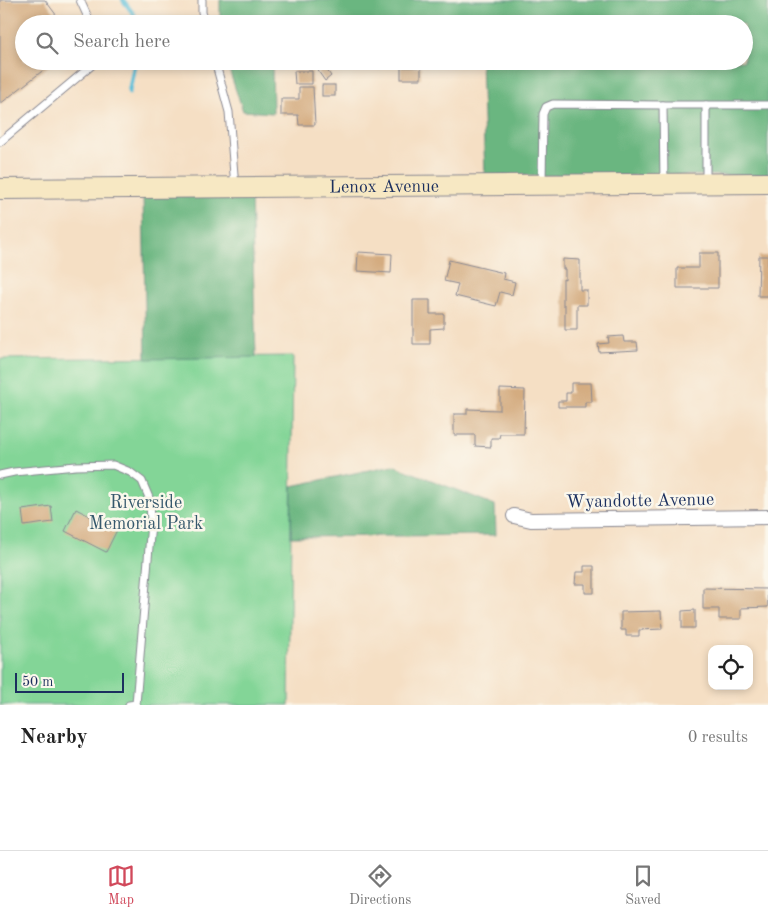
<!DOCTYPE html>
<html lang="en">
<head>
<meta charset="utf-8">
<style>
  :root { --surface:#fff; --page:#f6f6f6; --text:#222; --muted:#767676; --line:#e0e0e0; --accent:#d1495b }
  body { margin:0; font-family:"Old Standard TT",serif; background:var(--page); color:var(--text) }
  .controls { position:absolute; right:15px; bottom:15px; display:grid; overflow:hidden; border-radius:10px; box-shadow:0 2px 8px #0003 }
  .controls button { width:45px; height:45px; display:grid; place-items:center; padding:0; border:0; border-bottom:1px solid var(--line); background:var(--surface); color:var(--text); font:25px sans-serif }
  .scale { position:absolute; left:15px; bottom:12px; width:109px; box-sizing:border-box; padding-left:5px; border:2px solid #1b2f5e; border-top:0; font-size:14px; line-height:18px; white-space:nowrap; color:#1b2f5e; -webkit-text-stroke:4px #fbf7ec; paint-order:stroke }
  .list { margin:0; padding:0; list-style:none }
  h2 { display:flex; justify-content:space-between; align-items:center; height:65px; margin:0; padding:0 20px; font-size:21px }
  h2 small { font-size:16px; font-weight:400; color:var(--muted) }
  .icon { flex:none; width:28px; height:28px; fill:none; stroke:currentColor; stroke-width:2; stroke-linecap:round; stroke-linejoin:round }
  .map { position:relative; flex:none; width:768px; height:705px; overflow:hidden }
  .search { position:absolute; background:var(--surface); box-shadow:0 2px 8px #0003; left:15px; right:15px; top:15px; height:55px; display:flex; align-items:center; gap:12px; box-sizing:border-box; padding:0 18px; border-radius:28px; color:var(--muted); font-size:19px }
  .sheet { height:145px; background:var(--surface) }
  nav { display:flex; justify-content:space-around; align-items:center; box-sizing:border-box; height:70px; border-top:1px solid var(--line); background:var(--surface); font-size:14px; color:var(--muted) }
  nav a { display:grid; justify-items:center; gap:2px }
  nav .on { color:var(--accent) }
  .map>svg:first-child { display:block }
</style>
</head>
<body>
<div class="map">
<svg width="768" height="705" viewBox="0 0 768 705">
  <rect width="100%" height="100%" fill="#fbf7ec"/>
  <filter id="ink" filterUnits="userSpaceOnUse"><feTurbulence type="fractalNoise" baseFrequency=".02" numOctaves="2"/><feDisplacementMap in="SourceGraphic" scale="10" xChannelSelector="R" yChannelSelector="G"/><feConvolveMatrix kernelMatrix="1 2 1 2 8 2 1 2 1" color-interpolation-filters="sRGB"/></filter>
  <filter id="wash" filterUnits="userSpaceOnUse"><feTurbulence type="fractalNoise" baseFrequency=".0096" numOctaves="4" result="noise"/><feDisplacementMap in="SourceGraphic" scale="20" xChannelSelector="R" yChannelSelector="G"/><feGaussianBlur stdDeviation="1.12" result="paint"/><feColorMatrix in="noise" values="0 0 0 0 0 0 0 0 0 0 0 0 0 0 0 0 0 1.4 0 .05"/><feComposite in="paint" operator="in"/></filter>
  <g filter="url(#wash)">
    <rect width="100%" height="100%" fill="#f5dfc4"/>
    <polygon fill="#83d597" stroke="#4f827a" points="293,356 289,705 0,705 0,359"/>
    <g fill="#6ab680" stroke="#42726f">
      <polygon points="220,0 768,0 768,175 485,176 481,61 744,61 744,24 220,24"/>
      <polygon points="226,61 272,61 273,113 243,111"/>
      <polygon points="143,194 251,195 256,357 146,359"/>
      <polygon points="393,465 495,505 496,535 291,537 292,486"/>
    </g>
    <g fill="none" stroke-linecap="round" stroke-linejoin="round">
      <g stroke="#5bbfd9" stroke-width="4.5">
        <polyline points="123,0 141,24"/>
        <polyline points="129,92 135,61"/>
      </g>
    </g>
    <g id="blocks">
      <g fill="#d4ac80">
        <polygon points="0,0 45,0 63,24 24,24 24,61 55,61 0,104"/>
        <polygon points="324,66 331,76 325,81 318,71"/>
        <rect x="401" y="67" width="20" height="12"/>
        <polygon points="294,71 312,71 312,84 295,84"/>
        <rect x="322" y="85" width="13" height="11"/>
        <polygon points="299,87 313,87 315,125 299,125 298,115 281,115 281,99 299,99"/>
        <polygon points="358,252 392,254 391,273 357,271"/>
        <polygon points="699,253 718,253 718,288 677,288 677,268 699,268"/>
        <polygon points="759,256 768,256 768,296 758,296"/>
        <polygon points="563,259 580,260 580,290 587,290 587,305 577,305 577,330 565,330 565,305 563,305 563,279 565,280 565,269 563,269"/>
        <polygon points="449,260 504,273 503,279 515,282 512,295 500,292 496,306 455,296 458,284 444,281"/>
        <polygon points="413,300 430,300 430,314 444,314 444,328 430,329 430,344 413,344"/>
        <polygon points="623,336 624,342 637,342 638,350 599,352 598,344 609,343 608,337"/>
        <polygon points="571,383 591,383 592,402 585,402 585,407 558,407 558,401 566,401 566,393 571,393"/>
        <polygon points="500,389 525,390 524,434 500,434 499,438 491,438 491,447 475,446 475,435 454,435 454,414 467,414 467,409 500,410"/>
        <polygon points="51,506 53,522 24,526 22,510"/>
        <polygon points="76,509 117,530 106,552 65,531"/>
        <polygon points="584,566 594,566 594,593 585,593 585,584 575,584 576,572 584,572"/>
        <polygon points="703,588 767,589 768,607 741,608 741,619 719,619 719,609 703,609"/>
        <polygon points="695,610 695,628 682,628 682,611"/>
        <polygon points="661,611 662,629 639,630 639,636 626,636 626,630 621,630 621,612"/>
      </g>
    </g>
  </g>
  <g filter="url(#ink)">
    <use href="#blocks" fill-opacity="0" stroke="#888791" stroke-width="1"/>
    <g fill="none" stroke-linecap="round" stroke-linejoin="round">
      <defs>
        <g id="lane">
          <polyline points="80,0 91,24"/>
          <polyline points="202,0 202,12 205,24"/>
          <polyline points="215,61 229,112 235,187"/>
          <polyline points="663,105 706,105"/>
          <polyline points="0,142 91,66 93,61"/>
          <polyline points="706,181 706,105 768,105"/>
          <polyline points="542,182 543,114 546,107 553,104 663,105 664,183"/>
          <polyline points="0,475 14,472 76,466 113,465 130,472 142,481 150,500 151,523 136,704 129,705"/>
        </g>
        <polyline id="street" points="514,516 531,520 768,517"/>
        <g id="secondary">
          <path id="s1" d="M0,189l768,-6"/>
        </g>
      </defs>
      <use href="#lane" stroke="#888791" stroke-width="9"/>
      <use href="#street" stroke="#888791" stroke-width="16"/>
      <use href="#secondary" stroke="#888791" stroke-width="22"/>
      <use href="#lane" stroke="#fff" stroke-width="7"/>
      <use href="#street" stroke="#fff" stroke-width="14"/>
      <use href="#secondary" stroke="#f7e8c3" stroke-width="20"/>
    </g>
  </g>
  <g text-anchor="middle" stroke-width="5" stroke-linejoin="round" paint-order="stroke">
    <g font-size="18" fill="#1b2f5e" stroke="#fbf7ec">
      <text dy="6" stroke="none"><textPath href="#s1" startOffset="384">Lenox Avenue</textPath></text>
      <text transform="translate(640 500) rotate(-1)" y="6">Wyandotte Avenue</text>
    </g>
    <g font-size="18" fill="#35586c" stroke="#fbf7ec">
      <text x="146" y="508">Riverside<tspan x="146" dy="21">Memorial Park</tspan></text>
    </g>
  </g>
</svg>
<div class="controls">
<button><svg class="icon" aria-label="locate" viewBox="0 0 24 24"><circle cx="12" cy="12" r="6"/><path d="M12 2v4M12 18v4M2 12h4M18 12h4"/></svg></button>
</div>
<div class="scale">50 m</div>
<div class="search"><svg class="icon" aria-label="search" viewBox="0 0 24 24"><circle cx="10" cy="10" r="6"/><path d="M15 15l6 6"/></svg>Search here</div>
</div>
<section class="sheet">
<h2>Nearby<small>0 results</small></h2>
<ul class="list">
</ul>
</section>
<nav>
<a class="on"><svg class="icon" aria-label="map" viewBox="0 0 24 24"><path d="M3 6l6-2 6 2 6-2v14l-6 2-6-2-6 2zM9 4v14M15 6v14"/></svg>Map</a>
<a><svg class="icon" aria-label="directions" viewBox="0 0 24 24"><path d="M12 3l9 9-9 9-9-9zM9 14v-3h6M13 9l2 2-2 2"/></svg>Directions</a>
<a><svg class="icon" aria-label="saved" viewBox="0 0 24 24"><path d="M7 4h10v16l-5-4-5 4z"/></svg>Saved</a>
</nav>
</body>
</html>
